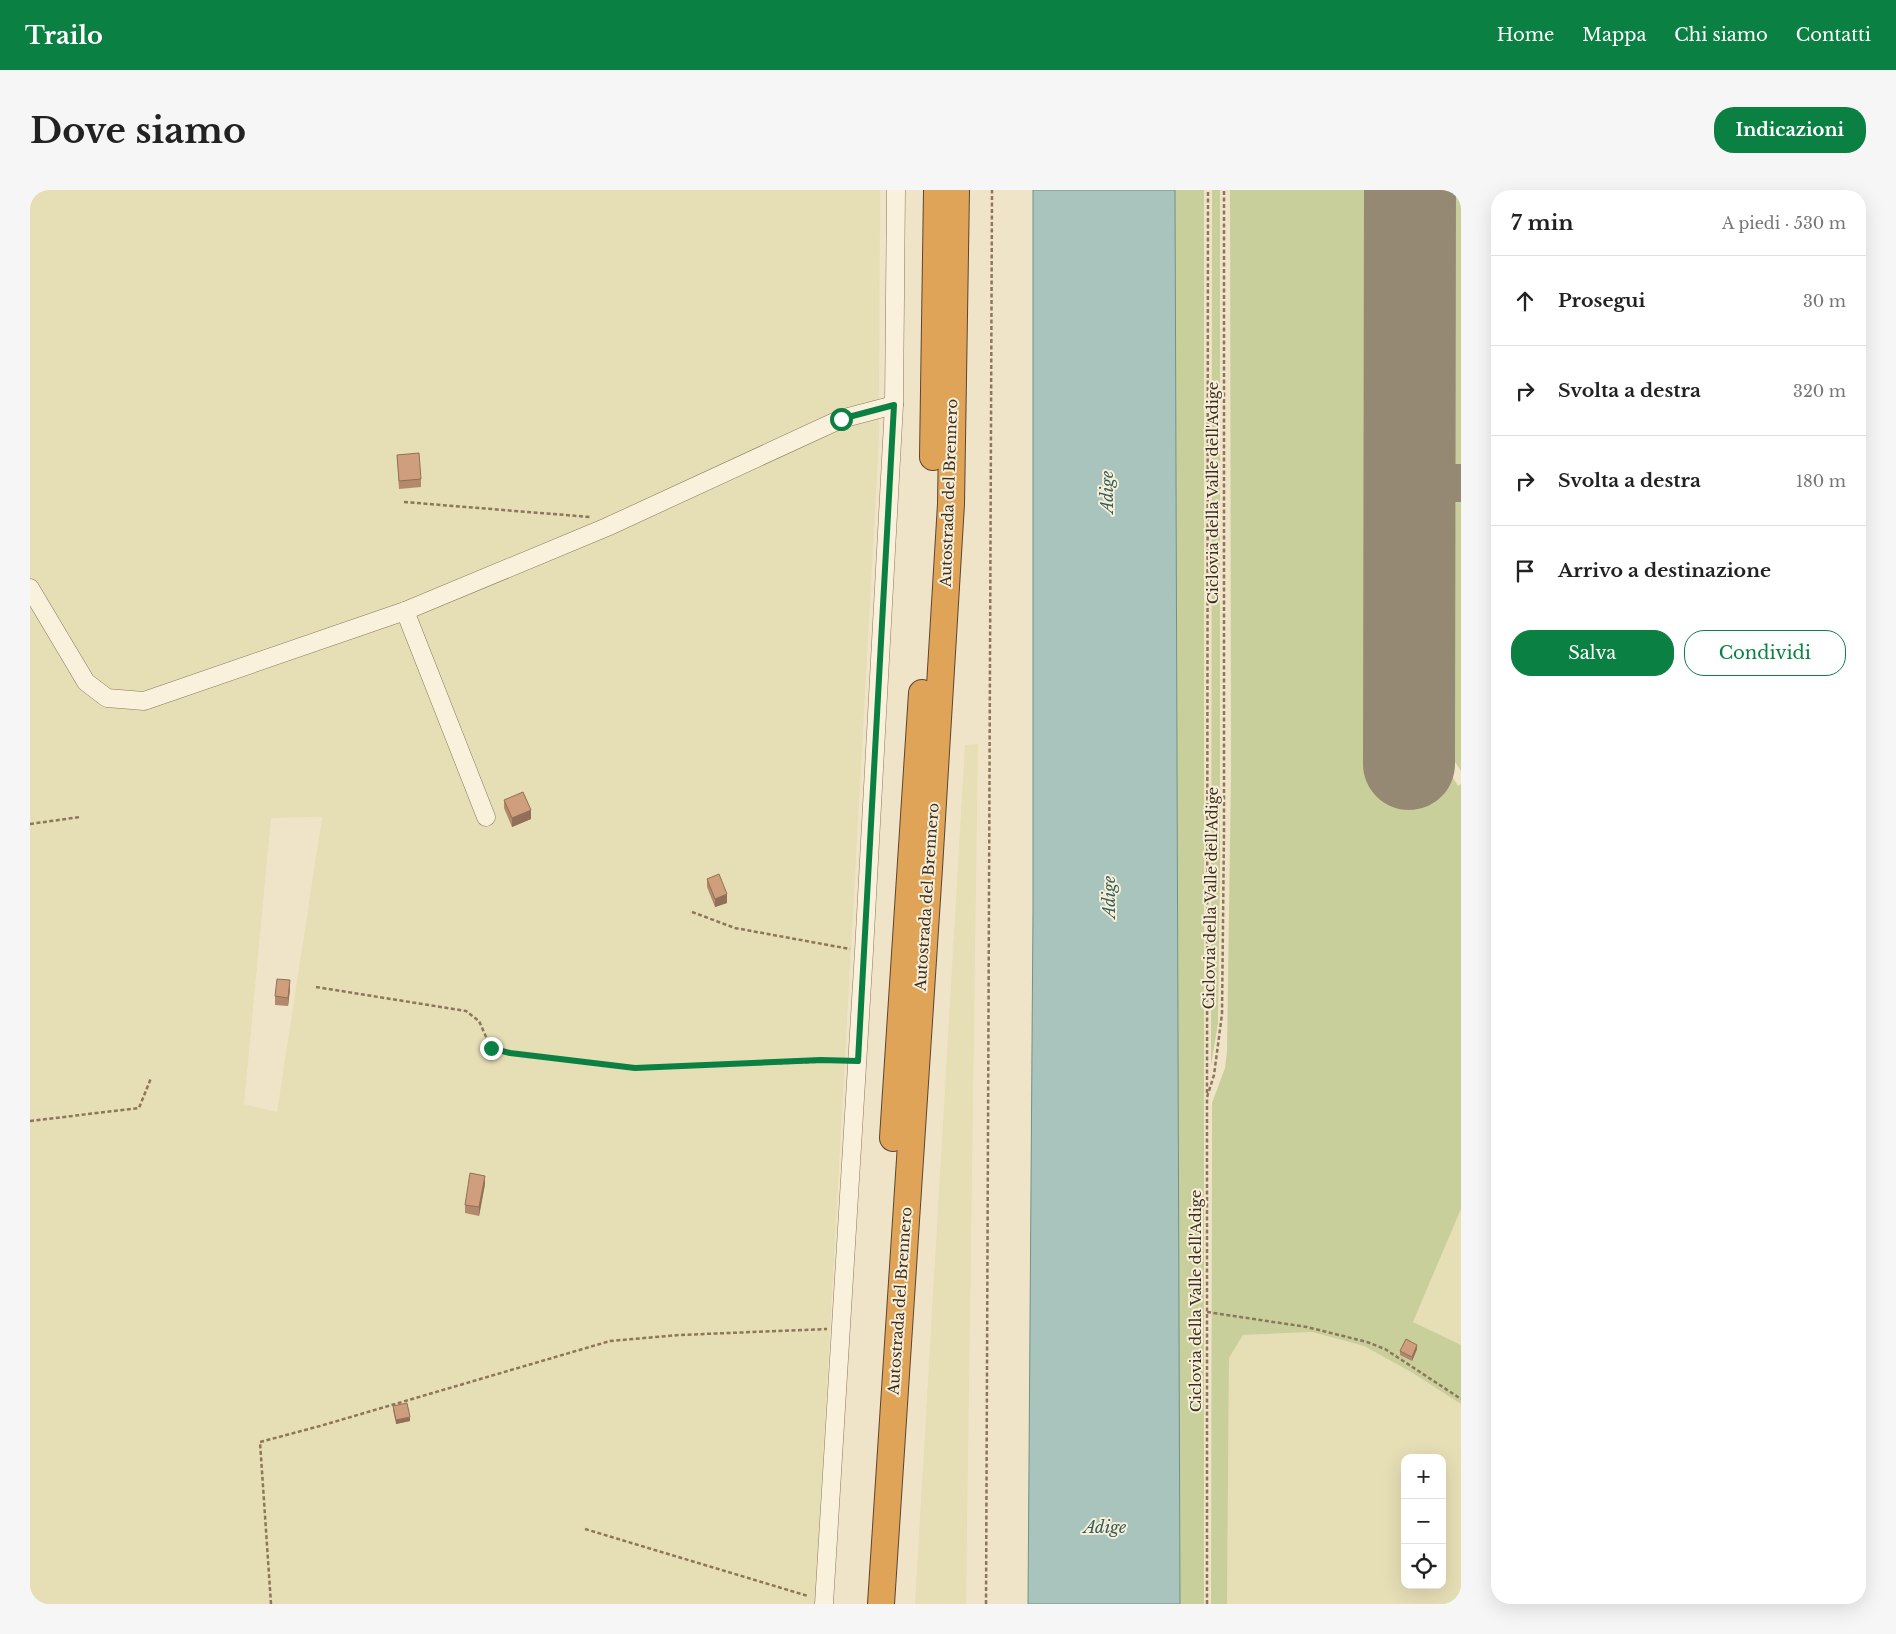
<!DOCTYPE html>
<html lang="it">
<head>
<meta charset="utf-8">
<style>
  :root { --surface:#fff; --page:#f6f6f6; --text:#222; --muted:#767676; --line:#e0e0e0; --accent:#0b8043 }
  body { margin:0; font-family:"Libre Baskerville",serif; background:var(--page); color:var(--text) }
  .controls { position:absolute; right:15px; bottom:15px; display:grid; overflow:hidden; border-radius:10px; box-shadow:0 5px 20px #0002 }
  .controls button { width:45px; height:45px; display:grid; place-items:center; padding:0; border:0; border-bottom:1px solid var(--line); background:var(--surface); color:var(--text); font:25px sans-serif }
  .stop { position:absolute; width:15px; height:15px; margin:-11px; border:4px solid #0b8043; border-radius:50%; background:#fff }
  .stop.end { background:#0b8043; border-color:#fff; box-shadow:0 1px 5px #0008 }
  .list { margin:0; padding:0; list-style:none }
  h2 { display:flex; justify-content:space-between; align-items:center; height:65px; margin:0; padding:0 20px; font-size:21px }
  h2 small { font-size:16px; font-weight:400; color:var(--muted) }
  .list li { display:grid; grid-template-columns:32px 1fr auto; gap:15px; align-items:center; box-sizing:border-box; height:90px; padding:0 20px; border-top:1px solid var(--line) }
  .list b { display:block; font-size:19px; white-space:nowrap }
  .list em { font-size:16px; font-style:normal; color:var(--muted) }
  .actions { display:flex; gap:10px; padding:15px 20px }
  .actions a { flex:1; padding:11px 0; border:1px solid var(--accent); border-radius:20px; text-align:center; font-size:18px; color:var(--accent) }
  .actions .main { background:var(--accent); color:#fff }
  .icon { flex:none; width:28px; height:28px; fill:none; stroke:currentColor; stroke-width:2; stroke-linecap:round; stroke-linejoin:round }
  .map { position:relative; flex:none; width:1431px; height:1414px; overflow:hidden; border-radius:20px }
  header { display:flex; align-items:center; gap:30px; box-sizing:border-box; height:70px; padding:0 25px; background:var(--accent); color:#fff }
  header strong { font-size:24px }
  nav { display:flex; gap:28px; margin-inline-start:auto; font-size:18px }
  .intro { display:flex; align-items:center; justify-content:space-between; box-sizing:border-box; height:120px; padding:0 30px }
  h1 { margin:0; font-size:35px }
  .button { padding:12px 22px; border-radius:20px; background:var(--accent); color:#fff; font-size:18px; font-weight:700 }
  main { display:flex; gap:30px; padding:0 30px }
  aside { flex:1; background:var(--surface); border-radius:20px; box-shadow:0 5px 20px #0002 }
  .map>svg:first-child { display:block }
</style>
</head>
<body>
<header>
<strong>Trailo</strong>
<nav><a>Home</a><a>Mappa</a><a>Chi siamo</a><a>Contatti</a></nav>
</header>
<div class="intro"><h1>Dove siamo</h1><a class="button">Indicazioni</a></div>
<main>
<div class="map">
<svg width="1431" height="1414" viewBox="0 0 1431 1414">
  <rect width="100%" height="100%" fill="#f0e4c8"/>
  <g fill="#e6deb5" fill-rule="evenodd">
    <path d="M0,0h850l-1,249 -64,1165h-785zM292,627v1l-45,294 -33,-8 27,-286z"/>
    <polygon points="948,554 936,1414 885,1414 935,555"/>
    <polygon points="1431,1019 1431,1155 1383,1132"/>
    <path d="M1282,1142l52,14 47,26 50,32v200h-234l2,-246 14,-23zM1375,1268h37v127h-37z"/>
  </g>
  <g fill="#c9cf9b">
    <polygon points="1145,0 1174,0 1174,1414 1150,1414"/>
    <polygon points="1182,0 1190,0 1190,676 1188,833 1181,876"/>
    <polygon points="1200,0 1347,0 1346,573 1415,574 1428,596 1431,594 1431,1019 1383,1132 1431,1155 1431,1214 1381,1182 1334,1156 1282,1142 1213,1145 1199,1168 1197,1414 1181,1414 1182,913 1195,878 1197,861 1201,581"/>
    <polygon points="1412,0 1431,0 1431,289 1417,289 1413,287 1412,280"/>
    <polygon points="1417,297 1431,297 1431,581 1411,551 1412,302"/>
  </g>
  <polygon fill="#a9c4bc" stroke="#6f938a" points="1003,0 1145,0 1150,1414 998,1414 1003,720"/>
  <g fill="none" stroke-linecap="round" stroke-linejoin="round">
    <polyline stroke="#968974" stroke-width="38" points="1379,293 1431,293"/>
    <polyline stroke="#968974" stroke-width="92" points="1379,574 1380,0"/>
    <defs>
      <g id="minor">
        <polyline points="0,398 56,492 77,508 114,511 375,421 577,337 811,229 864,215"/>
        <polyline points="375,421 456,627"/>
        <polyline points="794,1414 834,761 864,215 866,0"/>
      </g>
      <g id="highway">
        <polyline points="903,267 907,0"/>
        <polyline points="863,948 892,503"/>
        <polyline points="851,1414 899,678 921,314 926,0"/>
      </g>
    </defs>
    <use href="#minor" stroke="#8d765c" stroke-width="19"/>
    <use href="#highway" stroke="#5b4430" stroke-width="28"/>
    <g stroke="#8d765c" stroke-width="2.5" stroke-dasharray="4 2.5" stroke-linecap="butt">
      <polyline points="374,312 560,327"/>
      <polyline points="0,634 50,627"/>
      <polyline points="662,722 705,738 820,759"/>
      <polyline points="286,797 436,821 449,831 461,858 480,863 605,878 814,871"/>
      <polyline points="1177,903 1178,0"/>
      <polyline points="0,931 109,918 121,888"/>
      <polyline points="1177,1122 1277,1137 1337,1152 1355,1159 1431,1209"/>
      <polyline points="555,1339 778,1406"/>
      <polyline points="241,1414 230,1252 290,1236 580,1151 649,1145 797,1139"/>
      <polyline points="956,1414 962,0"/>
      <polyline points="1177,1414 1177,907 1184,885 1192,824 1194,642 1194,0"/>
    </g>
    <use href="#minor" stroke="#faf1dc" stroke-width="18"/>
    <use href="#highway" stroke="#e0a458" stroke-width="26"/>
  </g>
  <g fill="#b2896c">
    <polygon points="367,265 391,289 391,297 369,299"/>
    <polygon points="474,610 501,629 482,637 474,618"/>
    <polygon points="677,689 697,713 685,717 677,697"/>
    <polygon points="260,799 258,816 245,815 245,806"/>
    <polygon points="455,994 449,1026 435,1023 435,1015"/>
    <polygon points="1387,1159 1382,1171 1370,1165 1370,1161"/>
    <polygon points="363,1216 380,1231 366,1234 363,1220"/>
  </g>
  <g fill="#916f58">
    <polygon points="501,620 501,629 482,637 482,628"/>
    <polygon points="697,704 697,713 685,717 685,709"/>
    <polygon points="260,790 260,799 258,816 258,808"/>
    <polygon points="455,986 455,994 449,1026 449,1017"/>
    <polygon points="1387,1155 1387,1159 1382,1171 1382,1167"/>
    <polygon points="380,1227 380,1231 366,1234 366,1230"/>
  </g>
  <g fill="#cf9f7d" stroke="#916f58">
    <polygon points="389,263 391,289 369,291 367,265"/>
    <polygon points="493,602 501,620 482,628 474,610"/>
    <polygon points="689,684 697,704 685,709 677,689"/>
    <polygon points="247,789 260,790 258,808 245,806"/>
    <polygon points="440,983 455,986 449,1017 435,1015"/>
    <polygon points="1376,1149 1387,1155 1382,1167 1370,1161"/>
    <polygon points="377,1213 380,1227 366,1230 363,1216"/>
  </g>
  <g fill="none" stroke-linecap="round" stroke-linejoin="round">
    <polyline stroke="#0b8043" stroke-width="6" points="461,858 480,863 605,878 791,870 828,871 864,215 811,229"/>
  </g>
  <g text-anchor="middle" stroke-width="4" stroke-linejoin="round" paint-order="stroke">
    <g font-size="15" fill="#3d2e20" stroke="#f7eed8">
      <text transform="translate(919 303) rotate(-88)" y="5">Autostrada del Brennero</text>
      <text transform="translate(1183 303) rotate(-90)" y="5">Ciclovia della Valle dell'Adige</text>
      <text transform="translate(897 707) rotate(-86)" y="5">Autostrada del Brennero</text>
      <text transform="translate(1181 708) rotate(-89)" y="5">Ciclovia della Valle dell'Adige</text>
      <text transform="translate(870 1111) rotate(-86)" y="5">Autostrada del Brennero</text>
      <text transform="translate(1166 1111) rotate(-90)" y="5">Ciclovia della Valle dell'Adige</text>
    </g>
    <g font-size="16" font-style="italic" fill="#2f5d5a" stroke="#f7eed8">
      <text transform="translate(1077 302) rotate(-90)" y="6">Adige</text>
      <text transform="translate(1079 707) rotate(-90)" y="6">Adige</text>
      <text x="1075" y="1343">Adige</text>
    </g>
  </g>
</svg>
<div class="controls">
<button>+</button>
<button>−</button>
<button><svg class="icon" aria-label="locate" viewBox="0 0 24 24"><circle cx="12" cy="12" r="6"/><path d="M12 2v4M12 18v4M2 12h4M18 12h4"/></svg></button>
</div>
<div class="stop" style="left:811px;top:229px"></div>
<div class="stop end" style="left:461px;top:858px"></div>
</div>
<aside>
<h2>7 min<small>A piedi · 530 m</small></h2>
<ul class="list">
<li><svg class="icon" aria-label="ahead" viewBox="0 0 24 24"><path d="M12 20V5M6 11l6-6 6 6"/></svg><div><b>Prosegui</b></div><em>30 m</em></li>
<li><svg class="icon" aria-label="right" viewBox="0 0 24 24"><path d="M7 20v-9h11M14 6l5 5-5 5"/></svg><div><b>Svolta a destra</b></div><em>320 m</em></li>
<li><svg class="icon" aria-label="right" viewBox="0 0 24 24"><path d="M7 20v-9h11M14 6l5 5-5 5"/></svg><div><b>Svolta a destra</b></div><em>180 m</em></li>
<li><svg class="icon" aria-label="arrive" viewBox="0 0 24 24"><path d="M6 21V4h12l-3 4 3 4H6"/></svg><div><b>Arrivo a destinazione</b></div></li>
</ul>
<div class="actions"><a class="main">Salva</a><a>Condividi</a></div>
</aside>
</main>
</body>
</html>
